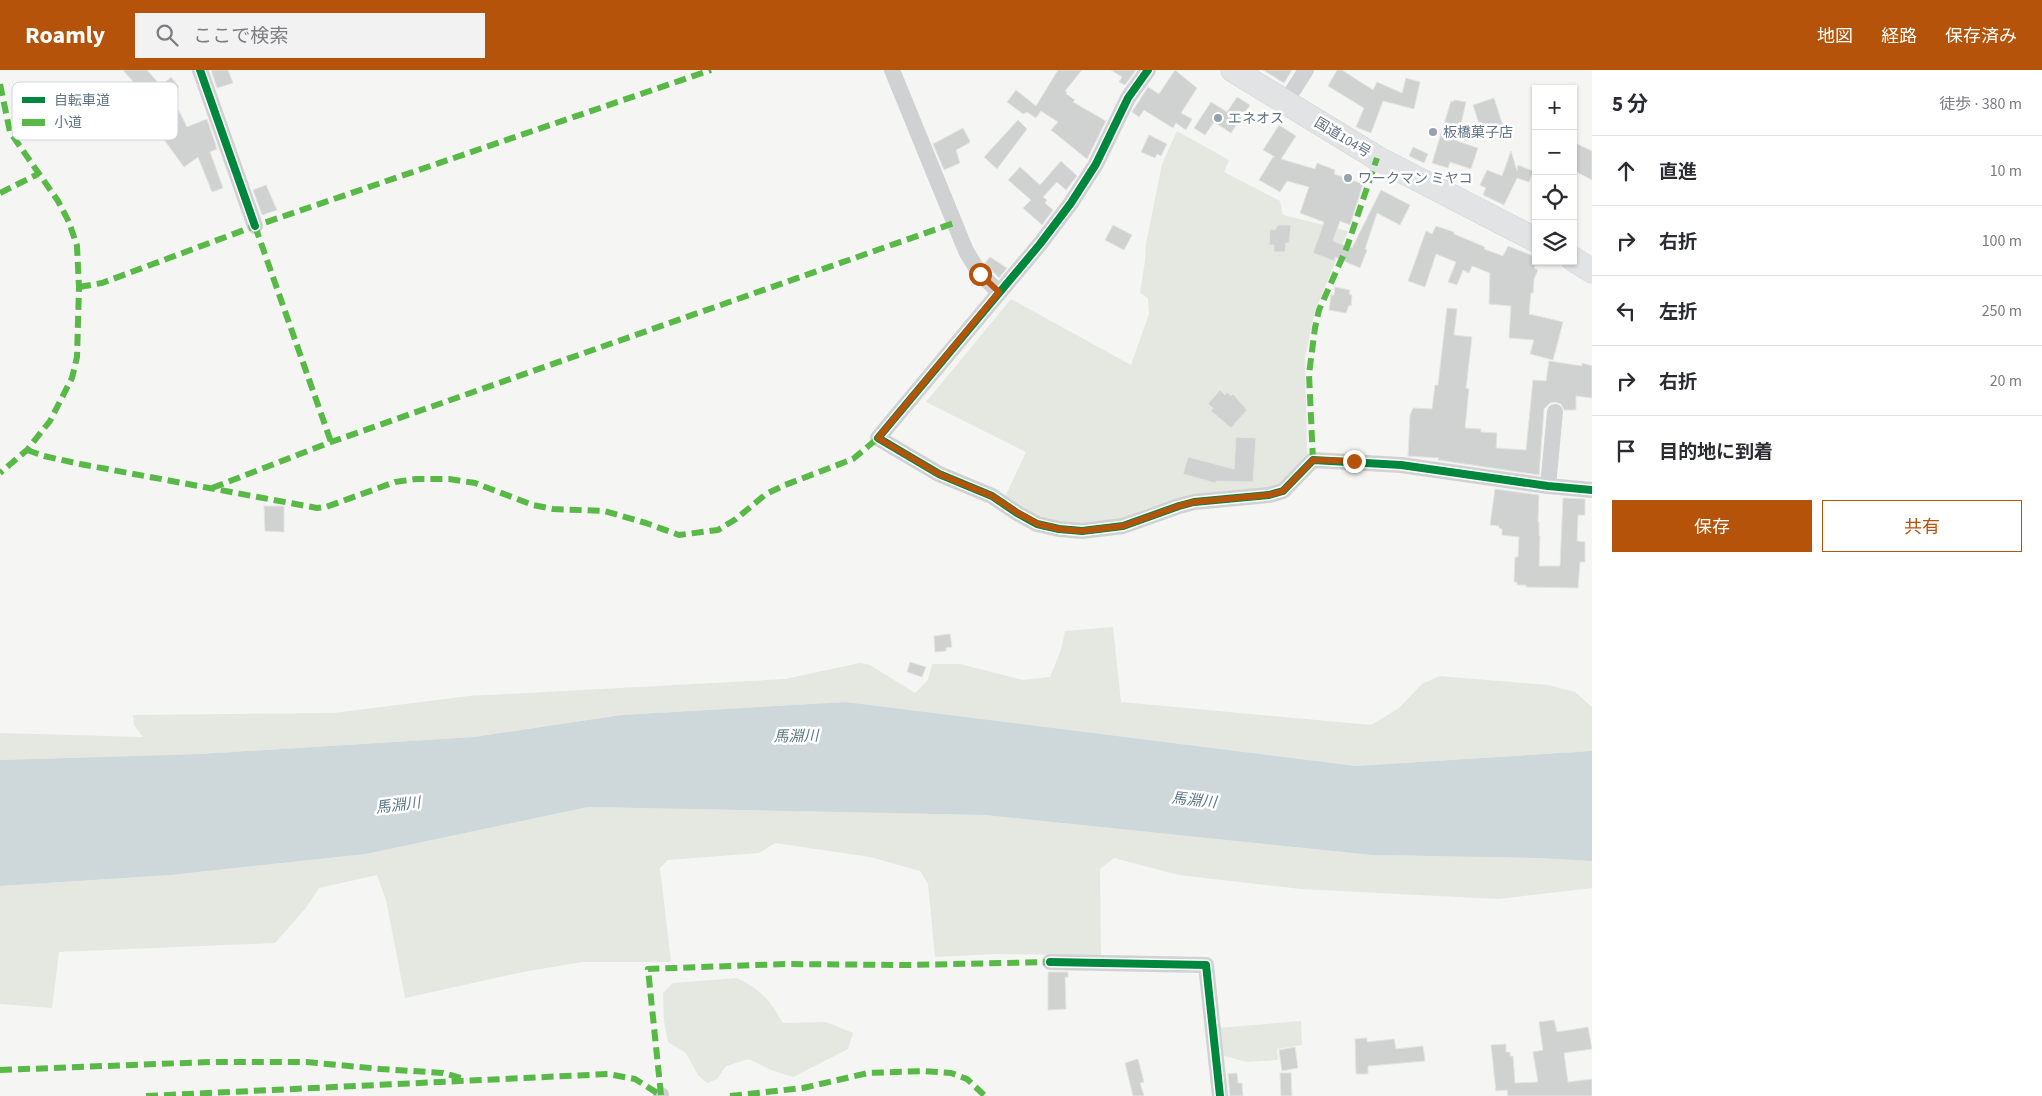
<!DOCTYPE html>
<html lang="ja">
<head>
<meta charset="utf-8">
<style>
  :root { --surface:#fff; --page:#f2f2f3; --text:#2b2b33; --muted:#7c7c81; --line:#e1e1e2; --accent:#b45309 }
  body { margin:0; font-family:"Source Sans 3","Noto Sans JP",sans-serif; background:var(--page); color:var(--text) }
  .controls { position:absolute; right:15px; top:15px; display:grid; overflow:hidden; border-radius:0px; box-shadow:0 1px 4px #0004 }
  .controls button { width:45px; height:45px; display:grid; place-items:center; padding:0; border:0; border-bottom:1px solid var(--line); background:var(--surface); color:var(--text); font:25px sans-serif }
  .stop { position:absolute; width:15px; height:15px; margin:-11px; border:4px solid #b45309; border-radius:50%; background:#fff }
  .stop.end { background:#b45309; border-color:#fff; box-shadow:0 1px 5px #0008 }
  .list { margin:0; padding:0; list-style:none }
  h2 { display:flex; justify-content:space-between; align-items:center; height:65px; margin:0; padding:0 20px; font-size:21px }
  h2 small { font-size:16px; font-weight:400; color:var(--muted) }
  .list li { display:grid; grid-template-columns:32px 1fr auto; gap:15px; align-items:center; box-sizing:border-box; height:70px; padding:0 20px; border-top:1px solid var(--line) }
  .list b { display:block; font-size:19px; white-space:nowrap }
  .list em { font-size:16px; font-style:normal; color:var(--muted) }
  .actions { display:flex; gap:10px; padding:15px 20px }
  .actions a { flex:1; padding:11px 0; border:1px solid var(--accent); border-radius:0px; text-align:center; font-size:18px; color:var(--accent) }
  .actions .main { background:var(--accent); color:#fff }
  .icon { flex:none; width:28px; height:28px; fill:none; stroke:currentColor; stroke-width:2; stroke-linecap:round; stroke-linejoin:round }
  .map { position:relative; flex:none; width:1592px; height:1026px; overflow:hidden }
  header { display:flex; align-items:center; gap:30px; box-sizing:border-box; height:70px; padding:0 25px; background:var(--accent); color:#fff }
  header strong { font-size:24px }
  nav { display:flex; gap:28px; margin-inline-start:auto; font-size:18px }
  .search { width:350px; height:45px; background:var(--page); display:flex; align-items:center; gap:12px; box-sizing:border-box; padding:0 18px; border-radius:0px; color:var(--muted); font-size:19px }
  main { display:flex }
  aside { flex:1; background:var(--surface) }
  .map>svg:first-child { display:block }
</style>
</head>
<body>
<header>
<strong>Roamly</strong>
<div class="search"><svg class="icon" aria-label="search" viewBox="0 0 24 24"><circle cx="10" cy="10" r="6"/><path d="M15 15l6 6"/></svg>ここで検索</div>
<nav><a>地図</a><a>経路</a><a>保存済み</a></nav>
</header>
<main>
<div class="map">
<svg width="1592" height="1026" viewBox="0 0 1592 1026">
  <rect width="100%" height="100%" fill="#f5f5f3"/>
  <g fill="#e4e8e1">
    <polygon points="1177,61 1229,90 1224,102 1280,131 1283,145 1348,161 1315,241 1305,287 1307,385 1282,414 1268,419 1125,449 1080,455 1039,448 1004,429 1026,382 926,332 1011,229 1131,295 1149,244 1148,228 1140,223 1145,191 1146,174 1162,94"/>
    <polygon points="1113,557 1121,632 1371,655 1399,638 1422,614 1439,606 1548,615 1575,622 1592,637 1592,681 1356,696 846,632 621,645 474,667 200,684 0,690 0,663 143,667 134,655 133,645 334,643 469,626 785,609 860,593 870,595 915,623 928,610 932,594 960,594 1023,610 1050,607 1061,580 1065,561"/>
    <polygon points="588,737 984,745 1371,785 1537,788 1592,791 1592,818 1498,829 1301,819 1179,805 1114,788 1100,799 1101,885 996,884 935,887 928,814 920,801 870,787 775,773 759,783 668,790 660,798 671,892 582,892 523,902 405,928 386,830 377,805 319,818 305,839 275,873 59,882 52,938 0,934 0,816 171,805 366,784"/>
    <path d="M737,908c24,12 33,22 46,45l43,-1 27,11 -5,16 -55,28 -22,-7 -22,-11 -23,7 -9,13 -10,4 -9,-8 -12,-22 -18,-11 -4,-21 -1,-28 10,-10z"/>
    <polygon points="1301,951 1302,975 1277,979 1278,990 1247,992 1221,985 1217,958"/>
  </g>
  <polygon fill="#ced7da" points="846,632 1356,696 1592,681 1592,791 1537,788 1371,785 984,745 588,737 366,784 171,805 0,816 0,690 200,684 474,667 621,645"/>
  <g fill="#d0d1d1" stroke="#e4e4e2">
    <polygon points="123,0 147,0 161,16 171,7 179,17 167,27 179,41 187,57 207,49 217,79 210,82 223,118 212,122 198,87 184,97 157,60 153,63 134,40 147,28"/>
    <polygon points="211,0 228,0 233,13 217,18"/>
    <polygon points="1058,0 1082,0 1065,21 1067,22 1066,24 1075,30 1073,32 1106,51 1087,89 1051,60 1058,52 1041,41 1036,48 1027,42 1023,44 1007,32 1016,20 1036,36"/>
    <polygon points="1111,0 1136,0 1125,15 1119,12 1122,7"/>
    <polygon points="1175,0 1197,18 1181,43 1192,49 1186,60 1176,53 1173,58 1144,40 1139,47 1132,42 1148,17 1159,24"/>
    <polygon points="1263,0 1292,0 1284,13"/>
    <polygon points="1337,0 1342,0 1373,20 1377,12 1402,23 1406,8 1420,12 1414,39 1383,31 1371,63 1356,57 1364,38 1328,16"/>
    <polygon points="1237,27 1250,35 1231,63 1214,52 1205,65 1194,58 1211,32 1227,42"/>
    <polygon points="1494,28 1504,59 1483,66 1473,35"/>
    <polygon points="1454,30 1466,32 1457,71 1478,78 1471,99 1450,92 1448,98 1432,93 1451,31 1453,32"/>
    <polygon points="1018,50 1027,59 997,99 984,87"/>
    <polygon points="1279,55 1296,66 1281,89 1315,99 1317,93 1335,100 1334,104 1363,114 1350,155 1340,151 1333,171 1352,178 1381,120 1410,135 1400,155 1377,143 1365,179 1367,180 1360,198 1335,187 1334,191 1313,183 1324,152 1300,143 1309,117 1287,111 1280,122 1259,110 1273,87 1275,87 1263,80"/>
    <polygon points="963,58 970,71 969,73 956,80 960,93 944,100 933,74"/>
    <polygon points="1149,65 1167,74 1161,86 1157,84 1155,88 1141,82"/>
    <polygon points="1573,72 1592,81 1592,110 1573,100"/>
    <polygon points="1413,77 1428,84 1424,93 1409,86"/>
    <polygon points="1511,81 1517,101 1518,95 1533,101 1529,112 1517,108 1504,135 1483,125 1486,118 1480,115 1487,100 1502,106"/>
    <polygon points="1061,91 1077,106 1066,120 1057,112 1043,127 1047,130 1045,133 1053,140 1042,155 1023,138 1031,130 1008,110 1020,97 1040,115"/>
    <polygon points="266,115 277,140 262,145 253,120"/>
    <polygon points="1113,155 1132,165 1124,180 1105,170"/>
    <polygon points="1278,155 1291,155 1289,173 1286,173 1285,182 1274,182 1274,175 1269,175 1270,159 1275,160"/>
    <polygon points="1436,156 1454,162 1454,164 1485,177 1484,179 1503,186 1508,176 1536,187 1534,198 1538,200 1534,209 1533,223 1531,223 1529,244 1563,252 1553,290 1530,284 1534,270 1509,268 1511,236 1489,234 1490,203 1472,196 1469,203 1463,200 1457,215 1448,212 1456,192 1436,184 1425,217 1408,211 1426,161 1432,164"/>
    <polygon points="990,187 1007,198 999,208 985,193"/>
    <polygon points="1335,217 1350,220 1349,224 1352,225 1351,236 1349,235 1346,243 1329,240 1331,225 1334,225"/>
    <polygon points="1447,238 1457,239 1454,265 1472,267 1466,318 1469,319 1465,358 1481,359 1481,362 1497,363 1496,378 1526,380 1533,310 1546,311 1549,291 1582,296 1582,293 1592,296 1592,328 1576,326 1576,340 1564,340 1561,334 1555,332 1550,333 1544,339 1539,405 1438,390 1439,388 1408,386 1410,345 1413,338 1432,339 1435,315 1438,315"/>
    <polygon points="1220,320 1225,325 1227,322 1231,326 1233,324 1247,340 1231,358 1211,341 1213,338 1208,334"/>
    <polygon points="1236,367 1256,368 1253,412 1216,411 1215,413 1183,404 1188,387 1234,399"/>
    <polygon points="1495,419 1539,425 1538,452 1539,452 1539,466 1540,466 1539,496 1560,496 1563,428 1585,429 1585,445 1578,445 1577,471 1585,472 1585,492 1580,492 1578,518 1526,517 1526,515 1517,515 1517,512 1514,512 1515,487 1518,487 1519,467 1502,465 1502,459 1499,458 1499,456 1490,455"/>
    <polygon points="264,436 284,436 284,462 265,461"/>
    <polygon points="950,564 952,577 946,578 946,581 935,582 934,566"/>
    <polygon points="910,592 926,597 922,607 907,602"/>
    <polygon points="1048,902 1068,902 1068,907 1065,907 1066,939 1048,940"/>
    <polygon points="1554,950 1557,962 1588,957 1592,979 1564,983 1568,1012 1592,1009 1592,1026 1508,1026 1507,1020 1496,1021 1491,975 1506,974 1506,982 1510,982 1510,986 1513,986 1515,1013 1538,1012 1533,982 1543,980 1539,952"/>
    <polygon points="1367,968 1367,972 1394,969 1396,979 1423,976 1425,991 1368,996 1368,1004 1356,1004 1355,969"/>
    <polygon points="1295,977 1298,998 1282,1001 1279,980"/>
    <polygon points="1138,989 1144,1012 1140,1013 1144,1026 1133,1026 1125,993"/>
    <polygon points="1237,1003 1238,1013 1242,1013 1243,1026 1230,1026 1228,1004"/>
    <polygon points="1280,1003 1291,1003 1292,1026 1281,1026"/>
  </g>
  <g fill="none" stroke-linecap="round" stroke-linejoin="round">
    <defs>
      <g id="highway">
        <polyline points="1233,0 1377,88 1536,170"/>
        <polyline points="1573,189 1592,201"/>
      </g>
    </defs>
    <use href="#highway" stroke="#d0d2d2" stroke-width="25"/>
    <g stroke="#d0d1d2" stroke-width="16">
      <polyline points="200,0 255,156"/>
      <polyline points="892,0 966,181 980,204 999,222"/>
      <polyline points="1148,0 1128,28 1096,94 1071,133 1040,174 878,368 939,404 992,426 1017,443 1037,454 1059,459 1082,461 1123,456 1179,436 1194,432 1269,425 1283,421 1313,390 1401,395 1548,416 1592,420"/>
      <polyline points="1285,33 1306,0"/>
      <polyline points="1548,416 1555,342"/>
      <polyline points="1050,892 1206,895 1220,1026"/>
      <polyline points="661,1026 661,1025"/>
    </g>
    <use href="#highway" stroke="#e2e3e4" stroke-width="24"/>
    <g stroke="#58b947" stroke-width="6" stroke-dasharray="12 6" stroke-linecap="butt">
      <polyline points="0,14 10,62 58,131 69,152 77,176 79,217 77,287 72,308 50,351 27,380 0,403"/>
      <polyline points="0,123 38,104"/>
      <polyline points="255,156 331,372"/>
      <polyline points="79,217 102,213 255,156 711,0"/>
      <polyline points="27,380 44,386 80,394 317,438 326,437 395,412 416,409 449,409 475,413 533,435 553,439 604,441 646,453 679,465 718,460 736,449 766,424 785,415 853,389 878,368"/>
      <polyline points="1313,390 1309,304 1315,258 1319,240 1347,177 1377,88"/>
      <polyline points="212,418 331,372 954,153"/>
      <polyline points="0,1000 210,992 306,992 381,999 443,1003 461,1008"/>
      <polyline points="661,1025 648,899 785,894 908,895 1050,892"/>
      <polyline points="146,1026 608,1004 635,1009 662,1026"/>
      <polyline points="730,1026 803,1018 868,1003 924,1001 951,1003 967,1009 984,1025"/>
    </g>
    <defs>
      <g id="cycleway">
        <polyline points="200,0 255,156"/>
        <polyline points="1148,0 1128,28 1096,94 1071,133 1040,174 878,368 939,404 992,426 1017,443 1037,454 1059,459 1082,461 1123,456 1179,436 1194,432 1269,425 1283,421 1313,390 1401,395 1548,416 1592,420"/>
        <polyline points="1050,892 1206,895 1220,1026"/>
      </g>
    </defs>
    <use href="#cycleway" stroke="#fff" stroke-width="11"/>
    <use href="#cycleway" stroke="#00873e" stroke-width="8"/>
  </g>
  <g fill="none" stroke-linecap="round" stroke-linejoin="round">
    <polyline stroke="#b45309" stroke-width="6" points="980,204 999,222 878,368 939,404 992,426 1018,443 1038,454 1059,459 1082,461 1123,456 1179,436 1194,432 1269,425 1283,421 1313,390 1354,391"/>
  </g>
  <g fill="#95a1ac" stroke="#fff" stroke-width="2">
    <circle cx="1218" cy="48" r="5"/>
    <circle cx="1433" cy="62" r="5"/>
    <circle cx="1348" cy="108" r="5"/>
  </g>
  <g text-anchor="middle" stroke-width="5" stroke-linejoin="round" paint-order="stroke">
    <g font-size="14" fill="#617486" stroke="#fff" text-anchor="start">
      <text x="1228" y="53">エネオス</text>
      <text x="1443" y="67">板橋菓子店</text>
      <text x="1358" y="113">ワークマン ミヤコ</text>
    </g>
    <g font-size="14" fill="#617486" stroke="#fff">
      <text transform="translate(1343 67) rotate(31)" y="5">国道104号</text>
    </g>
    <g font-size="15" font-style="italic" fill="#5d7783" stroke="#fff">
      <text transform="translate(796 666) rotate(-1)" y="5">馬淵川</text>
      <text transform="translate(1194 730) rotate(6)" y="5">馬淵川</text>
      <text transform="translate(398 735) rotate(-7)" y="5">馬淵川</text>
    </g>
  </g>
  <rect x="12" y="12" width="166" height="58" rx="8" fill="#fff" stroke="#d0d5db" stroke-width="1"/>
  <rect x="22" y="27" width="23" height="6" fill="#00873e"/>
  <rect x="22" y="49" width="23" height="7" fill="#58b947"/>
  <g font-size="14" fill="#617486">
    <text x="54" y="35">自転車道</text>
    <text x="54" y="57">小道</text>
  </g>
</svg>
<div class="controls">
<button>+</button>
<button>−</button>
<button><svg class="icon" aria-label="locate" viewBox="0 0 24 24"><circle cx="12" cy="12" r="6"/><path d="M12 2v4M12 18v4M2 12h4M18 12h4"/></svg></button>
<button><svg class="icon" aria-label="layers" viewBox="0 0 24 24"><path d="M12 4l9 5-9 5-9-5zM3 14l9 5 9-5"/></svg></button>
</div>
<div class="stop" style="left:980px;top:204px"></div>
<div class="stop end" style="left:1354px;top:391px"></div>
</div>
<aside>
<h2>5 分<small>徒歩 · 380 m</small></h2>
<ul class="list">
<li><svg class="icon" aria-label="ahead" viewBox="0 0 24 24"><path d="M12 20V5M6 11l6-6 6 6"/></svg><div><b>直進</b></div><em>10 m</em></li>
<li><svg class="icon" aria-label="right" viewBox="0 0 24 24"><path d="M7 20v-9h11M14 6l5 5-5 5"/></svg><div><b>右折</b></div><em>100 m</em></li>
<li><svg class="icon" aria-label="left" viewBox="0 0 24 24"><path d="M17 20v-9H6M10 6l-5 5 5 5"/></svg><div><b>左折</b></div><em>250 m</em></li>
<li><svg class="icon" aria-label="right" viewBox="0 0 24 24"><path d="M7 20v-9h11M14 6l5 5-5 5"/></svg><div><b>右折</b></div><em>20 m</em></li>
<li><svg class="icon" aria-label="arrive" viewBox="0 0 24 24"><path d="M6 21V4h12l-3 4 3 4H6"/></svg><div><b>目的地に到着</b></div></li>
</ul>
<div class="actions"><a class="main">保存</a><a>共有</a></div>
</aside>
</main>
</body>
</html>
